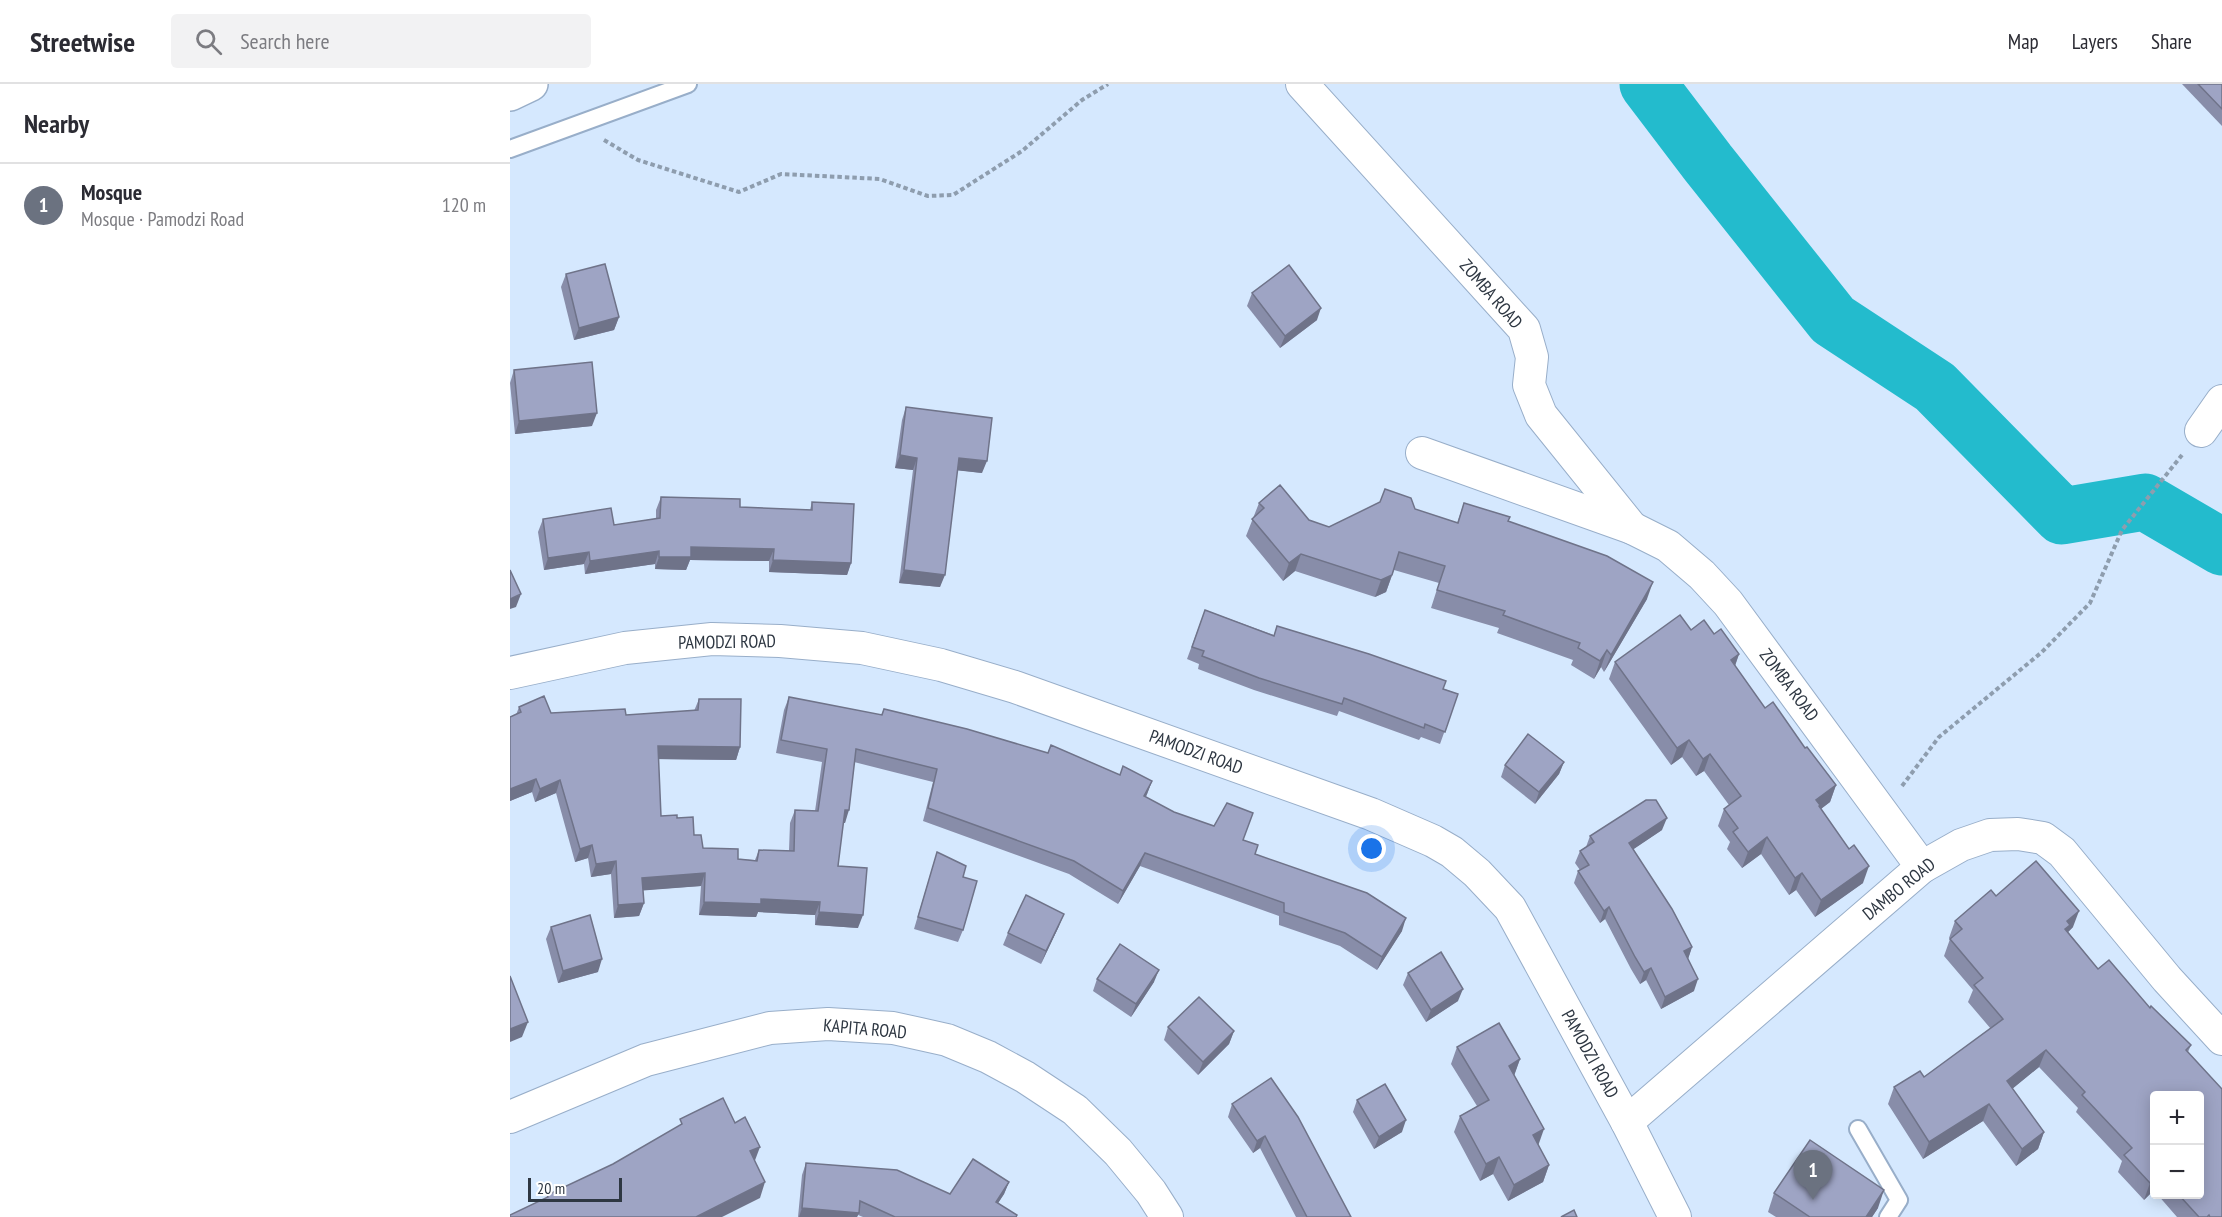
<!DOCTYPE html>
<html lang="en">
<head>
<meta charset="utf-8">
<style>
  :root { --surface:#fff; --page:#f2f2f3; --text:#2b2b33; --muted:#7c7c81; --line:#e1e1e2; --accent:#db2777 }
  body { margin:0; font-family:"PT Sans Narrow",sans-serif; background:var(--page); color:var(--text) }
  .controls { position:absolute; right:18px; bottom:18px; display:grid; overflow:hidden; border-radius:6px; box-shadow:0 3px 15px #0003 }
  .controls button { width:54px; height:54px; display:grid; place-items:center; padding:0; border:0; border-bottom:2px solid var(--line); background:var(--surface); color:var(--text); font:30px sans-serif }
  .scale { position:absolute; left:18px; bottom:15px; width:94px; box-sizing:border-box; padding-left:6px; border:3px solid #2e3742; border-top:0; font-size:16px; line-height:21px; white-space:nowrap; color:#2e3742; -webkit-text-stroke:4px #fff; paint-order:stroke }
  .you { position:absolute; left:862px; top:765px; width:21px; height:21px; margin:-15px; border:4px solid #fff; border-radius:50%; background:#1a73e8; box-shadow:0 0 0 9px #1a73e833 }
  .badge { display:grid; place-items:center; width:39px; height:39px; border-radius:50%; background:var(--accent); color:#fff; font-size:20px; font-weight:700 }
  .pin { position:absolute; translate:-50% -50px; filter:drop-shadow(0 2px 3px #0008) }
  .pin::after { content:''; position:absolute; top:32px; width:21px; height:18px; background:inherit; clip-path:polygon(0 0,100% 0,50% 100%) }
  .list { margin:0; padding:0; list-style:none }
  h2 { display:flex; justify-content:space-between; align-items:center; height:78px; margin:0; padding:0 24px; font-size:26px }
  h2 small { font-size:20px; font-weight:400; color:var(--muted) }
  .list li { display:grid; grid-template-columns:39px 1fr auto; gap:18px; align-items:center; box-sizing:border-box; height:84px; padding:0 24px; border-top:2px solid var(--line) }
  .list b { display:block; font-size:22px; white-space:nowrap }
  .list p { margin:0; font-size:20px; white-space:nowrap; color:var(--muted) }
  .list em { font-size:20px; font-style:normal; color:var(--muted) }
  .icon { flex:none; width:33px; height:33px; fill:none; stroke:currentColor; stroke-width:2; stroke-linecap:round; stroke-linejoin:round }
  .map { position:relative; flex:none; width:1712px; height:1133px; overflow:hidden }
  header { display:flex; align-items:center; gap:36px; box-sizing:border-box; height:84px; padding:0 30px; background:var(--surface); border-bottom:2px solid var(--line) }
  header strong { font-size:28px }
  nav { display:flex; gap:33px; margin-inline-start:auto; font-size:21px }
  .search { width:420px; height:54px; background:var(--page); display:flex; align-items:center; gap:15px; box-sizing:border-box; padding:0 21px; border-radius:6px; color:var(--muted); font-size:22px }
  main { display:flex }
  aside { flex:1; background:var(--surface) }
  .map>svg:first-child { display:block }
</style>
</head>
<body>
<header>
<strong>Streetwise</strong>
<div class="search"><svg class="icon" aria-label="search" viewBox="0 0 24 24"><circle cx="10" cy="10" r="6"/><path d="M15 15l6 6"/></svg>Search here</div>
<nav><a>Map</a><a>Layers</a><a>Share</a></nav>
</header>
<main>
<aside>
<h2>Nearby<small></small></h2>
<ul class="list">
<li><span class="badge" style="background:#6b7280">1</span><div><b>Mosque</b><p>Mosque · Pamodzi Road</p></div><em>120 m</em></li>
</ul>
</aside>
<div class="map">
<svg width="1712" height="1133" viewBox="0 0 1712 1133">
  <rect width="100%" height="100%" fill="#d5e8fe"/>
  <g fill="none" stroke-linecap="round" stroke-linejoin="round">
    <polyline stroke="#23bbcd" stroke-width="57" points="1138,0 1198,79 1323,236 1425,303 1552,432 1635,418 1712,463"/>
    <defs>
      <g id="lane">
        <polyline points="0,65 178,0"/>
        <polyline points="1348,1045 1389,1116 1378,1133"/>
      </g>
      <g id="street">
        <polyline points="792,0 1014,245 1022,273 1019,301 1031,331 1122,444"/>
        <polyline points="1691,347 1712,317"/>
        <polyline points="912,369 1122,444 1158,462 1192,491 1218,519 1412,783"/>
        <polyline points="0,589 115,564 202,555 270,557 352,564 431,581 505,603 861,730 923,757 942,768 967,789 1000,824 1117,1038 1165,1133"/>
        <polyline points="0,1033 136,976 260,944 318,940 383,944 437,956 478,973 515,993 565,1026 608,1068 641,1108 657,1133"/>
        <polyline points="1117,1038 1412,783 1451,761 1480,751 1508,750 1533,754 1552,768 1657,895 1712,955"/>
      </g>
      <polyline id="secondary" points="0,10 21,0"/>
    </defs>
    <use href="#lane" stroke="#98aec9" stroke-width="20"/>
    <use href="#street" stroke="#98aec9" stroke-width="34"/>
    <use href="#secondary" stroke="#98aec9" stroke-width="36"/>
    <g stroke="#8e9dae" stroke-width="4" stroke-dasharray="4.5 3" stroke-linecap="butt">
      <polyline points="94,56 128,76 229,108 271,90 370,95 418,112 443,111 512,67 572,16 598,0"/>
      <polyline points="1392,702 1429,653 1532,568 1580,519 1612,446 1672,371"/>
    </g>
    <use href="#lane" stroke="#fff" stroke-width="16"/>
    <use href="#street" stroke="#fff" stroke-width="32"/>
    <use href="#secondary" stroke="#fff" stroke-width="33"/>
  </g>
  <g fill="#888da9">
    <polygon points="1672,0 1712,0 1712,42"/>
    <polygon points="56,190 109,233 104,246 64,256 51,203"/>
    <polygon points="742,209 807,236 770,264 737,222"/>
    <polygon points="4,286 82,342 5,350 0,299"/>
    <polygon points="396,323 472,389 447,386 430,503 389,499 403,386 385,384 392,336"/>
    <polygon points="151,413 230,423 300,426 302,418 341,479 337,491 259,488 259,477 180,476 176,486 145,485 145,480 75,490 74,480 34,486 28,448 33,435 104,441 146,435 146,426"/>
    <polygon points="749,419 819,443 905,425 947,439 954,419 998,437 1137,515 1094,588 1091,583 1084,595 1061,581 1063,576 987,549 989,544 921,524 929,499 884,486 876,508 865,513 785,487 773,497 736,452"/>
    <polygon points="695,526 764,551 767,542 948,610 930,660 911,653 909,656 829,627 827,632 744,606 688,585 689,580 677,575"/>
    <polygon points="1181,546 1204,550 1229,570 1225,582 1255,624 1295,664 1326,701 1320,718 1311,725 1353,799 1305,833 1286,806 1279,811 1251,770 1232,784 1217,765 1220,758 1208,742 1214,725 1219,721 1194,687 1186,692 1172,673 1161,681 1099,595 1105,578"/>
    <polygon points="279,613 371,631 374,625 610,691 642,697 636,713 664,728 733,756 745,770 892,847 867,886 830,862 769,841 769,832 630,782 608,820 559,790 413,737 423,698 344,678 335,739 333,739 328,782 348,844 305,841 305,831 248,828 246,833 189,831 191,802 133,806 134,819 129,832 104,834 101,790 81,793 78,774 65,778 46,709 25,718 22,708 0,717 0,633 6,631 9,623 41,629 116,631 184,627 189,615 230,663 226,676 148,675 151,732 167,734 184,751 193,764 228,775 245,776 249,766 279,767 280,739 285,726 305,727 312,678 266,669 274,626"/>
    <polygon points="1054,678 1049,690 1025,720 991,693 995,681"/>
    <polygon points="1152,746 1123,765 1182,863 1178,875 1184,907 1151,925 1136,896 1130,900 1121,885 1095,835 1090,839 1064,799 1068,787 1070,786 1065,779 1070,767 1076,763 1080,752"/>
    <polygon points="427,768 453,793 453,846 448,858 404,845"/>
    <polygon points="1486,812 1563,843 1558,848 1588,885 1640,924 1681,961 1678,968 1712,1133 1667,1133 1647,1110 1689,1110 1644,1011 1644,1108 1643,1107 1634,1116 1608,1088 1612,1077 1566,1028 1568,1024 1529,983 1502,1005 1534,1048 1528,1065 1506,1082 1473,1037 1413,1075 1378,1020 1384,1003 1414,993 1481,945 1458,918 1463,906 1434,872 1440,855 1439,854 1445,837"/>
    <polygon points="549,842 531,880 493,861 498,849"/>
    <polygon points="41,843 88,888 48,899 36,855"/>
    <polygon points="898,889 948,917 916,938 893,901"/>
    <polygon points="587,895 644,898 621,933 583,907"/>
    <polygon points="658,943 724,947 719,960 688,991 654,956"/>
    <polygon points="947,963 1010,975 1004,991 1028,1061 1039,1081 1033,1098 998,1117 983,1090 970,1097 944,1048 950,1032 967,1022 941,980"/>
    <polygon points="847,1016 892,1048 864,1065 843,1028"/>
    <polygon points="722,1020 841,1133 786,1133 750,1064 743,1069 718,1033"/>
    <polygon points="296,1079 440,1110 499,1098 494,1110 488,1119 506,1133 353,1133 348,1131 347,1133 288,1133 292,1091"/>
    <polygon points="1264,1109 1368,1124 1362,1133 1266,1133 1258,1128"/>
  </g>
  <g fill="#6f7389">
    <polygon points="811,224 807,236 770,264 775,252"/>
    <polygon points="109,233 104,246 64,256 69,244"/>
    <polygon points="87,329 82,342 5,350 9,337"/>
    <polygon points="390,371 407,374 403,386 385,384"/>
    <polygon points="449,374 477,377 472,389 444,386"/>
    <polygon points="181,463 264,465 259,477 180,476 176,486 145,485 149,473"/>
    <polygon points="149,467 145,480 75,490 80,477"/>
    <polygon points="79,468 74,480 34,486 38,474"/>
    <polygon points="791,470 785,487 773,497 779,479"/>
    <polygon points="263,476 341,479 337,491 259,488"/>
    <polygon points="394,486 435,491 430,503 389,499"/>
    <polygon points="882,491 876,508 865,513 871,496"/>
    <polygon points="1143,498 1137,515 1094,588 1101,571"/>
    <polygon points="11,510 6,523 0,525 0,515"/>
    <polygon points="1097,566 1091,583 1084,595 1090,577"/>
    <polygon points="1229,570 1223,587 1221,576"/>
    <polygon points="1179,656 1172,673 1161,681 1167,664"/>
    <polygon points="148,662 230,663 226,676 143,675"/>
    <polygon points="1200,670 1194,687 1186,692 1193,675"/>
    <polygon points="1054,678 1049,690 1025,720 1029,708"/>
    <polygon points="26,695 22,708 0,717 0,705"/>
    <polygon points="50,696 46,709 25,718 30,705"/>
    <polygon points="642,697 637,710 629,725 634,712"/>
    <polygon points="1326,701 1320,718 1308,727 1306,716"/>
    <polygon points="335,726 339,726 335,739 330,739"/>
    <polygon points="1157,734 1152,746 1115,771 1119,759"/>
    <polygon points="1257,753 1251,770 1232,784 1238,768"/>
    <polygon points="82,761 78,774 65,778 70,765"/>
    <polygon points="635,769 630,782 608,820 613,807"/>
    <polygon points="106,777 101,790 81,793 86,780"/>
    <polygon points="1359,782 1353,799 1305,833 1311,816"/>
    <polygon points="195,789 191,802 127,807 132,794"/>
    <polygon points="1292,789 1286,806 1279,811 1285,794"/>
    <polygon points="251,815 310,818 305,831 248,828 246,833 189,831 194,818"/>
    <polygon points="134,819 129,832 104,834 108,821"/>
    <polygon points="1099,823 1095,835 1090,839 1094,827"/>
    <polygon points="1569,827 1563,843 1557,849 1549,862 1557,837"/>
    <polygon points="309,828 353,831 348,844 305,841"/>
    <polygon points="554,830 549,842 531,880 536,867"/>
    <polygon points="896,834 892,847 867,886 872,873"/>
    <polygon points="1182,863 1178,875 1174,867"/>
    <polygon points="92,875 88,888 48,899 53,887"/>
    <polygon points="1141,884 1136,896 1130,900 1134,888"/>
    <polygon points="649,886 644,898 621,933 626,920"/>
    <polygon points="1188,895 1184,907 1151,925 1155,913"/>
    <polygon points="953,905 948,917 916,938 921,926"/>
    <polygon points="18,938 12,953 0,958 0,945"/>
    <polygon points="724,947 719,960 688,991 693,978"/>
    <polygon points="1536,966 1529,983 1491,1014 1497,997"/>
    <polygon points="1010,975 1004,992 999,982"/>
    <polygon points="1479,1020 1473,1037 1413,1075 1419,1058"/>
    <polygon points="896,1036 892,1048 864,1065 869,1053"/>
    <polygon points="1034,1045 1028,1062 1023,1051"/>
    <polygon points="1534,1048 1528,1065 1506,1082 1512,1065"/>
    <polygon points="755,1052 750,1064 743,1069 747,1057"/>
    <polygon points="250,1063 244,1079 240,1067"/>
    <polygon points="989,1073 983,1090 970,1097 976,1080"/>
    <polygon points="1039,1081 1033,1098 998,1117 1004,1101"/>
    <polygon points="1644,1095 1644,1103 1643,1107 1634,1116 1640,1099"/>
    <polygon points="255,1098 250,1114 212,1133 186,1133"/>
    <polygon points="499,1098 494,1110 481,1130 486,1118"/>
    <polygon points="1374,1106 1368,1124 1362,1133 1356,1133"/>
    <polygon points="292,1124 349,1129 347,1133 289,1133"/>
  </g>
  <g fill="#9ea4c4" stroke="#6f7389" stroke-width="1.5">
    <polygon points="1688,0 1712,0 1712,25"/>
    <polygon points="95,180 109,233 69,244 56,190"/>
    <polygon points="779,181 811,224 775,252 742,209"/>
    <polygon points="82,278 87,329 9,337 4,286"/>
    <polygon points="396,323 482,334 477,377 449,374 435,491 394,486 407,374 390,371"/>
    <polygon points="770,401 799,436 819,443 870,418 875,405 901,414 905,425 948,439 954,419 1000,433 998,437 1097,472 1143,498 1101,571 1097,566 1090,577 1068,564 1070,559 993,531 995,527 927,506 935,482 889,468 882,491 871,496 791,470 779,479 742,435 754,424 749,419"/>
    <polygon points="151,413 230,415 230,423 302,426 302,418 344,420 341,479 263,476 264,465 181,463 181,473 149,473 149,467 80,477 79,468 38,474 33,435 101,424 104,441 150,434"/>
    <polygon points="0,486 11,510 0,515"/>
    <polygon points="695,526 764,552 767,542 859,570 936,597 933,605 948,610 935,648 915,640 914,644 834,614 832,620 749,594 692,572 694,567 682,563"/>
    <polygon points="1170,531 1181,546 1194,536 1204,550 1211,545 1229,570 1221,576 1255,624 1263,618 1295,664 1297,663 1326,701 1306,716 1310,721 1309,722 1339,765 1344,761 1359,782 1311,816 1292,789 1285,794 1257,753 1238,768 1223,748 1228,744 1214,725 1231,712 1200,670 1193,675 1179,656 1167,664 1105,578"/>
    <polygon points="34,612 41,629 115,625 116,631 188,626 189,615 231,615 230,663 148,662 151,732 167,731 167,734 183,733 184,751 191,751 193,764 228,765 228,775 247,777 249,766 284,767 285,726 308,727 317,665 271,656 279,613 372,631 374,625 457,645 538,669 541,661 610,691 613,682 642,697 634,712 664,728 704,742 717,719 743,729 733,756 748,761 745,770 857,809 896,834 872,873 835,849 774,828 774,819 635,769 613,807 564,777 418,724 427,685 346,665 339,726 335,726 328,782 357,784 353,831 309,828 310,818 251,815 251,820 194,818 195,789 132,794 134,819 108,821 106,777 86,780 82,761 70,765 50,696 30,705 26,695 0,705 0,633 11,628 9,623"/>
    <polygon points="1018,650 1054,678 1029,708 995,681"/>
    <polygon points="1136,716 1146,716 1157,734 1119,759 1162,825 1182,863 1174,867 1188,895 1155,913 1141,884 1134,888 1125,873 1099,823 1094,827 1068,787 1079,781 1070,767 1084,758 1080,752"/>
    <polygon points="427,768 456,782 453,793 467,797 453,846 408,833"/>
    <polygon points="1526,777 1569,827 1557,837 1560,841 1555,845 1588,885 1599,876 1640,924 1641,922 1681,961 1676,966 1712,1005 1712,1133 1700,1133 1699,1131 1697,1133 1689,1133 1668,1110 1689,1110 1689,1011 1644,1011 1644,1095 1640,1099 1614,1071 1622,1064 1572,1011 1575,1008 1536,966 1497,997 1534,1048 1512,1065 1479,1020 1419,1058 1384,1003 1410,987 1414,993 1493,935 1464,901 1473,894 1440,855 1452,845 1445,837 1481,806 1486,812"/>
    <polygon points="516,811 554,830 536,867 498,849"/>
    <polygon points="80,831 92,875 53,887 41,843"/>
    <polygon points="610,860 649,886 626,920 587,895"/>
    <polygon points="931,868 953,905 921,926 898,889"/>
    <polygon points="0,892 18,938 0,945"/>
    <polygon points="689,913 724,947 693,978 658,943"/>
    <polygon points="989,939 1010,975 999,982 1034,1045 1023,1051 1039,1081 1004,1101 989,1073 976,1080 950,1032 979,1016 947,963"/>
    <polygon points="761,994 788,1033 841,1133 797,1133 755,1052 747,1057 722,1020"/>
    <polygon points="875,1000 896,1036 869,1053 847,1016"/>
    <polygon points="213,1014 225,1039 235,1033 250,1063 240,1067 255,1098 186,1133 0,1133 0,1131 38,1113 37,1111 103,1080 172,1040 170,1035"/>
    <polygon points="1300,1056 1374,1106 1356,1133 1300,1133 1264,1109"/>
    <polygon points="463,1075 499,1098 486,1118 507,1131 506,1133 385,1133 350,1117 349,1129 292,1124 296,1079 387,1086 440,1110"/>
    <polygon points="1064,1126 1067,1133 1051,1133"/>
  </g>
  <g text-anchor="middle" stroke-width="6" stroke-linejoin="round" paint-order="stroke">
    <g font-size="18" fill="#2e3742" stroke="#fff">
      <text transform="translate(981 210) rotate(49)" y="6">ZOMBA ROAD</text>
      <text transform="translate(217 558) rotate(-1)" y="6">PAMODZI ROAD</text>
      <text transform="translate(1279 601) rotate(53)" y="6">ZOMBA ROAD</text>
      <text transform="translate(686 668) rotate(20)" y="6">PAMODZI ROAD</text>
      <text transform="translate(1389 805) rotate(-39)" y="6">DAMBO ROAD</text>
      <text transform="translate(355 945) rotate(5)" y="6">KAPITA ROAD</text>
      <text transform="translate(1080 970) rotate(61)" y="6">PAMODZI ROAD</text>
    </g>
  </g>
</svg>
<div class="controls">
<button>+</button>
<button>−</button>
</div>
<div class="scale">20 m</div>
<div class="you"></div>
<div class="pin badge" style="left:1303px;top:1116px;background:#6b7280">1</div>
</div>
</main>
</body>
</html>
